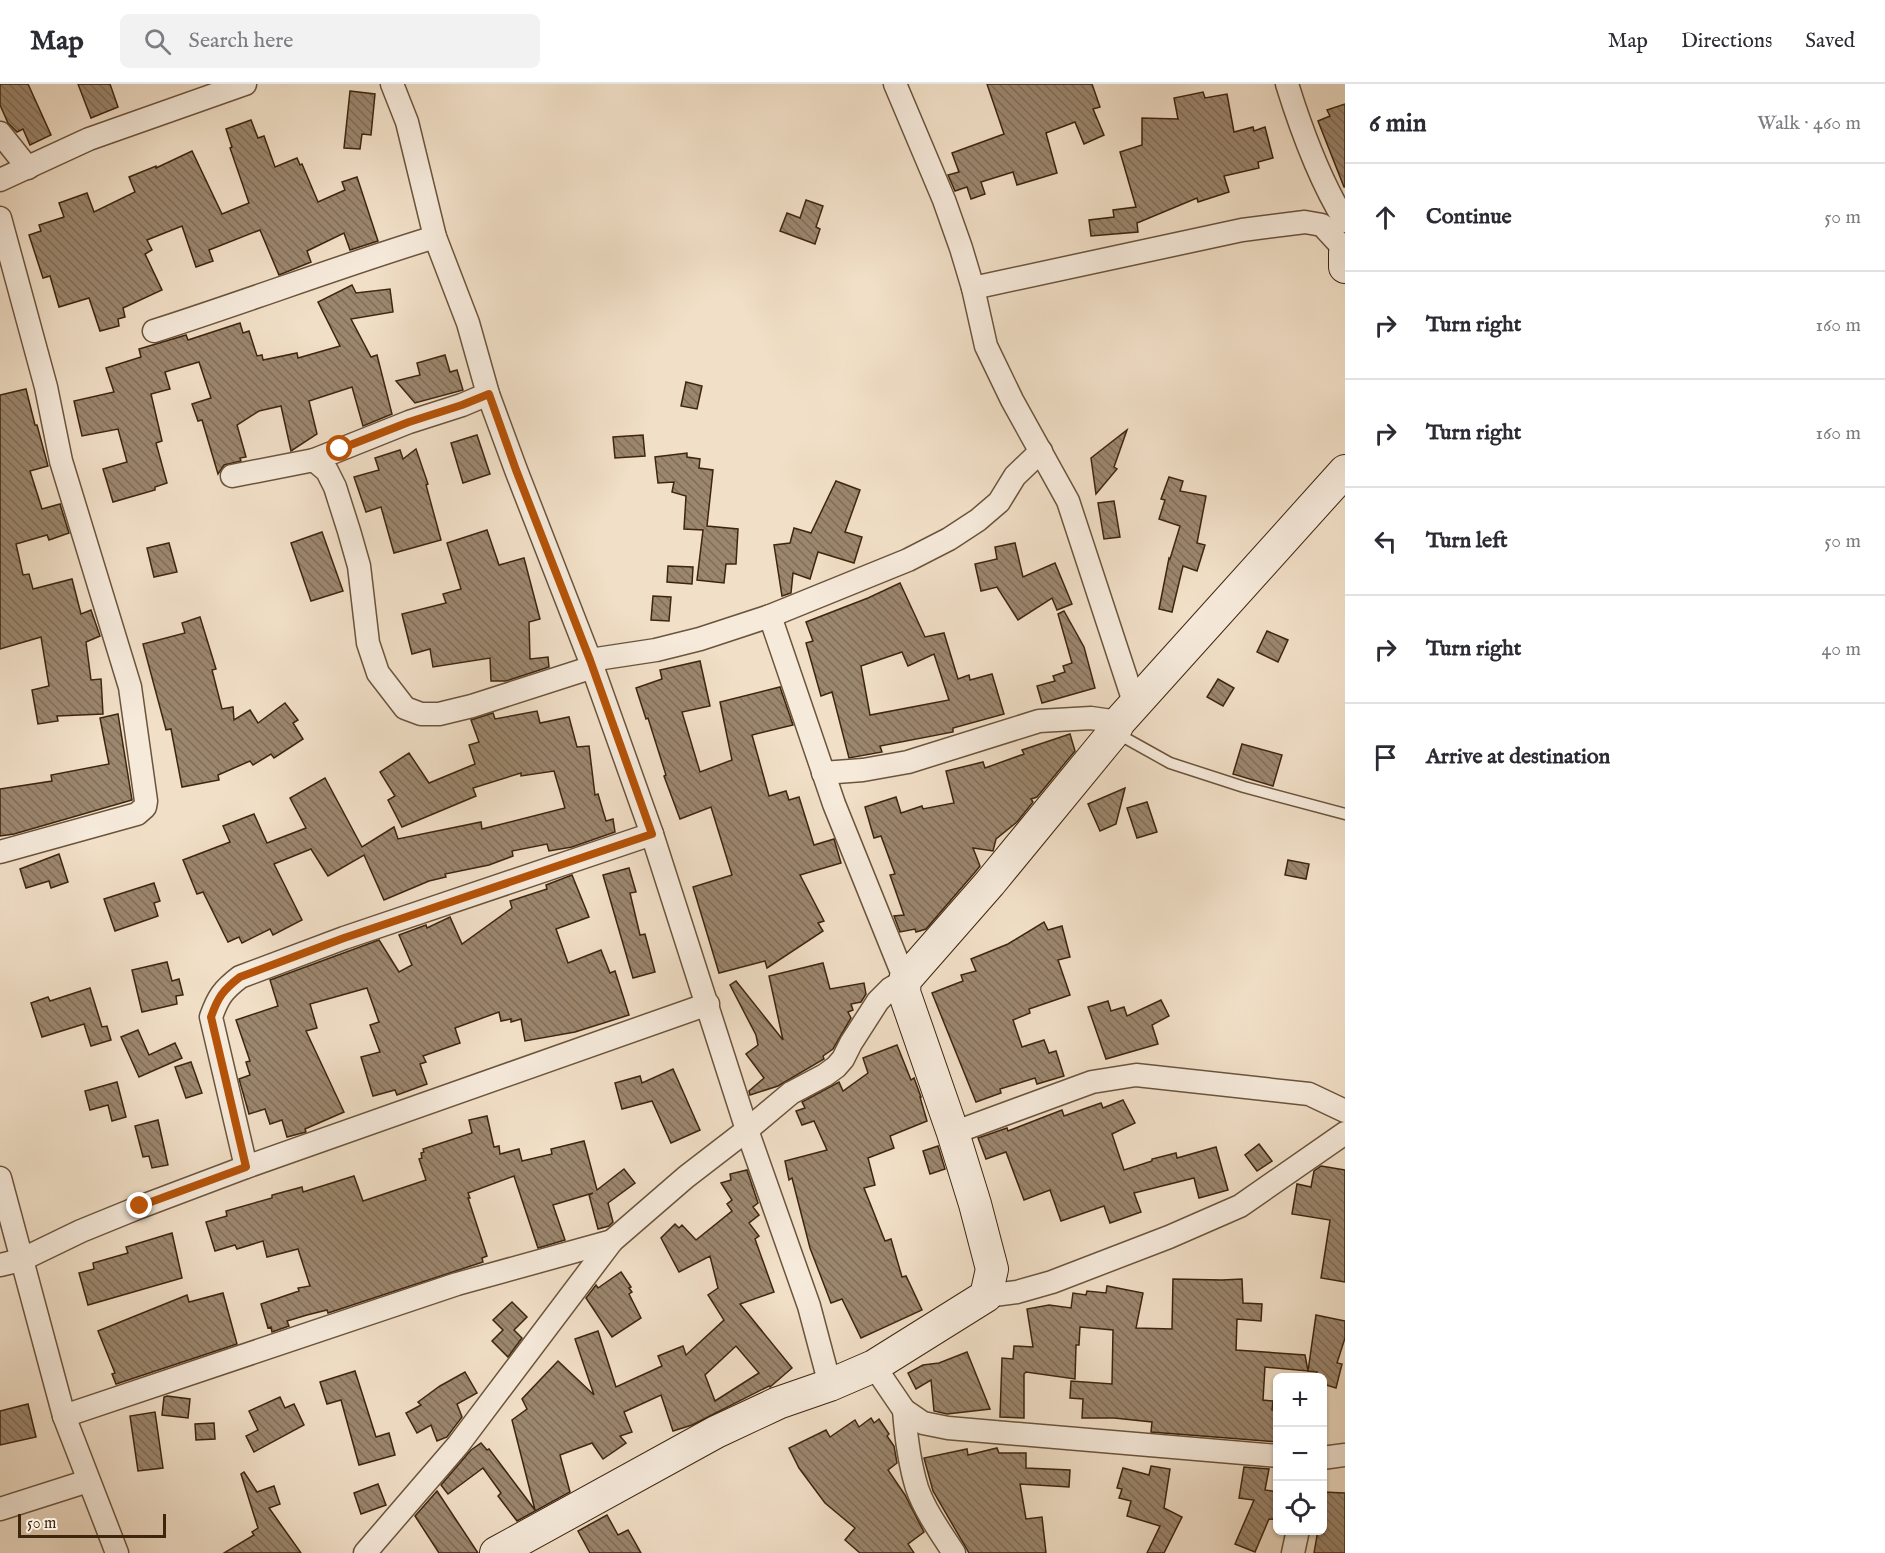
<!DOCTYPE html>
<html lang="en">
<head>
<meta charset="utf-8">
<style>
  :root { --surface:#fff; --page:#f2f2f3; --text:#2b2b33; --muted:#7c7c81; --line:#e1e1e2 }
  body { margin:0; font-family:"IM FELL English",serif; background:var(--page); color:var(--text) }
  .controls { position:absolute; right:18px; bottom:18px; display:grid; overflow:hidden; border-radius:9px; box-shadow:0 2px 4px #0004 }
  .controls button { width:54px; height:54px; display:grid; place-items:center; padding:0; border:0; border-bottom:2px solid var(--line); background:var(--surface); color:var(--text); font:30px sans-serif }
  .scale { position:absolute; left:18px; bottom:15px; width:148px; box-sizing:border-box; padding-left:6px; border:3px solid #3e250e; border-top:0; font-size:16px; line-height:21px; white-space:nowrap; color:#3e250e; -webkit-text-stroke:4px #f6eadb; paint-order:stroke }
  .stop { position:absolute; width:18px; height:18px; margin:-14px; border:4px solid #b45309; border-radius:50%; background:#fff }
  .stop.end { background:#b45309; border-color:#fff; box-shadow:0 2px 6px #0008 }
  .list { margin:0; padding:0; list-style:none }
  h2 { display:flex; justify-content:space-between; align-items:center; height:78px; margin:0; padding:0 24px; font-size:26px }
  h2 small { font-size:20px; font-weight:400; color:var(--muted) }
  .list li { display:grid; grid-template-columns:39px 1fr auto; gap:18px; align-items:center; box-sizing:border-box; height:108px; padding:0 24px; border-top:2px solid var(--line) }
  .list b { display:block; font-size:22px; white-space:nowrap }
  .list em { font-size:20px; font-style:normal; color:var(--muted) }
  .icon { flex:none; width:33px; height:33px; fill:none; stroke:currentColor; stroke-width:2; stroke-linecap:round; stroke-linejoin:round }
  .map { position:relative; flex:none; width:1345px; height:1469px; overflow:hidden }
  header { display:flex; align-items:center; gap:36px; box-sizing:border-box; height:84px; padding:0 30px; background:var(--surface); border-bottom:2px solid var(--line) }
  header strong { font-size:28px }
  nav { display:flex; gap:33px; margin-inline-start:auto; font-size:21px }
  .search { width:420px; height:54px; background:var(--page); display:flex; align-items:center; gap:15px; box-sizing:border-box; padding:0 21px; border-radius:9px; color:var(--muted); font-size:22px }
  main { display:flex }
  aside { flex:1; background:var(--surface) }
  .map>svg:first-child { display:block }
</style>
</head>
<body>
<header>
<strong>Map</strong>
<div class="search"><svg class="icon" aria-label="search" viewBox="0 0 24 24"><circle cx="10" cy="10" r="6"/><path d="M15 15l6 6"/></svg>Search here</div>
<nav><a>Map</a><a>Directions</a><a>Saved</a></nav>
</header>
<main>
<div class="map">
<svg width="1345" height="1469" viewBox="0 0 1345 1469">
  <defs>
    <pattern id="building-back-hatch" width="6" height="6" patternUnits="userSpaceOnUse" patternTransform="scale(1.5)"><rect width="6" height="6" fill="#9b866e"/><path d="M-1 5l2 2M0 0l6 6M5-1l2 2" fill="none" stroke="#806d59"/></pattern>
  </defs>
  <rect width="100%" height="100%" fill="#f1dfc7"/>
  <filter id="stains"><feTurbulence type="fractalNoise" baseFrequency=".00333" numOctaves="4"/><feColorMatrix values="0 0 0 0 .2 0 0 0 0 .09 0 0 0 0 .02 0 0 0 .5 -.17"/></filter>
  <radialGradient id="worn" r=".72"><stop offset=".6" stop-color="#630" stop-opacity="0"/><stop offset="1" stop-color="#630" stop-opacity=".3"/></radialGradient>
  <g fill="url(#building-back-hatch)" stroke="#3e250e" stroke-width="1.5" fill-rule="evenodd">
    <polygon points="0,0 28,0 51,51 30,61 23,45 17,48 8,39 0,21"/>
    <polygon points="78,0 110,0 118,23 91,34"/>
    <polygon points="987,0 1092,0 1100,23 1093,25 1104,51 1084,60 1075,38 1046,49 1057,89 1017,101 1013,88 981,98 985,110 971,115 967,103 955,107 948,91 959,88 952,69 1004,50"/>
    <polygon points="350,7 375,10 371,51 362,50 360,65 344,64"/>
    <polygon points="1203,8 1205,14 1227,10 1234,48 1253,43 1254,47 1265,43 1273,74 1258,78 1259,84 1224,92 1229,108 1198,118 1197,114 1137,139 1138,148 1091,152 1089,136 1114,133 1113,126 1136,123 1120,68 1142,61 1142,34 1178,35 1174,14"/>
    <polygon points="1345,20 1345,103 1344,103 1318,37 1330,32 1327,26"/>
    <polygon points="251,36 258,54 264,52 275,83 297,74 300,81 302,80 318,118 345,106 342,98 357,93 378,157 350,166 344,149 307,167 311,178 279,191 260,146 209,166 213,177 196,183 182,142 147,156 152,166 145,170 162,206 123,224 125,233 118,235 119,242 100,247 89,214 59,223 50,192 43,194 29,151 41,147 39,141 64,133 59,119 87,109 94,128 135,108 129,93 156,82 156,84 192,67 222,130 249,119 230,64 232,63 226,45"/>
    <polygon points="806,116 823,122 816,143 820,145 815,160 780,147 787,129 800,134"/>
    <polygon points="352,201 356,209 390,205 393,228 351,235 371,273 377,271 392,330 363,342 352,303 309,317 317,350 291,367 281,322 259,327 237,341 246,373 240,374 241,377 224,381 218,390 202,336 198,337 192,320 211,314 199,278 165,288 170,305 151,310 162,357 156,359 167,399 155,403 155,406 113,418 103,385 127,378 118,345 82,352 74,317 114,308 106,284 141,273 139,265 186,251 188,256 240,239 243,249 249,247 257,272 262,271 263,276 297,269 298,274 340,262 318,218"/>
    <polygon points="445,271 450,288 457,286 463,306 415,319 396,297 420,291 417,279"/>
    <polygon points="686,298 702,302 697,325 681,322"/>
    <polygon points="26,305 35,341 37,341 48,382 30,387 42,425 60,420 69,449 49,456 47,451 16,460 23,491 29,490 33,505 72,495 81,530 91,526 100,552 86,558 91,596 101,595 103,630 57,632 58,637 38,640 32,606 49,602 41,553 0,565 0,311"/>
    <polygon points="1127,346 1114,383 1117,385 1096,410 1091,374"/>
    <polygon points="477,351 490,390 463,399 451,359"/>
    <polygon points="643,351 645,372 615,374 613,353"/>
    <polygon points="416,365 428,400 426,401 441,456 394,469 381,423 366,428 354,393 379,386 375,374 400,366 403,375"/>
    <polygon points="687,369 687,373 700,375 699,384 713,386 707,442 738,445 736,480 726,480 724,499 697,496 703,446 684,445 686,412 672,408 674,398 658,399 655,373"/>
    <polygon points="1169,393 1183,397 1180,407 1206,412 1197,459 1205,461 1197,487 1183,482 1172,528 1159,525 1169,474 1170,475 1180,442 1159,435 1165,416 1161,415"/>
    <polygon points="836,397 860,406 845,448 862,453 854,479 818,468 810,495 793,489 791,509 782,512 774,461 790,459 794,444 811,449"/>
    <polygon points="1114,417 1120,453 1104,455 1098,419"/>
    <polygon points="487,446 499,481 524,474 540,535 529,538 530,575 548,573 549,583 506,597 491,597 490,574 433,583 430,565 412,570 402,530 446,519 443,510 461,505 447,459"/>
    <polygon points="322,448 343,507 311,517 291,459"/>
    <polygon points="169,459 177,488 154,493 147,464"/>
    <polygon points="1015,459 1023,493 1055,479 1072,520 1057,526 1052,514 1018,536 997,503 981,507 975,480 997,475 995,463"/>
    <polygon points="668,482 693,483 692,500 667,498"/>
    <path d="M900,499l25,54 19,-4 14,46 11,-4 1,5 22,-6 12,40 -51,14v4l-73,14 2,6 -33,6 -17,-66 -11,4 -15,-53 7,-2 -7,-19 62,-24zM902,568l6,14 26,-12 15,46 -79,15 -9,-49z"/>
    <polygon points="653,512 671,513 669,537 651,536"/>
    <polygon points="1064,527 1084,563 1095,604 1042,619 1037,602 1055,597 1053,592 1065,588 1063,582 1072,579 1058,530"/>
    <polygon points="200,533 216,585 212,586 222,625 233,623 234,636 250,626 258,639 285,619 298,636 293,639 303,655 274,674 271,670 253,681 250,677 218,691 219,696 182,703 171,645 166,646 143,560 185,549 182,539"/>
    <polygon points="1267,547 1288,556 1278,578 1257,568"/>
    <polygon points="700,577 710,622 682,628 700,688 732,676 720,618 780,603 793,641 752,651 769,712 786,707 789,716 799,713 814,761 834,755 841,779 800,791 824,837 818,839 823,847 767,884 765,877 719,889 693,803 732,791 711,723 680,735 664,692 666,691 648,634 646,635 636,604 662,595 660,586"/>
    <polygon points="1218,595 1234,604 1223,622 1207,613"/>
    <polygon points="537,627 540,639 569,633 577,663 589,662 595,711 598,710 606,737 613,735 615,748 572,763 549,767 547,760 512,767 513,772 489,781 445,790 446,793 429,797 384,816 364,771 328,792 311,765 274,780 302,836 273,851 270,845 242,859 239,853 228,858 203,808 197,810 183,776 230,758 223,742 254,730 267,759 306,744 290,714 325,694 362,763 394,743 398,755 481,738 482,745 565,724 554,687 521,692 521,689 473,704 476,712 402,743 388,716 395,712 380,688 409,669 429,699 475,680 469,661 479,658 471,636 493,629 495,635"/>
    <polygon points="118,630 132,716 14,750 0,752 0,705 52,697 51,691 109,680 100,634"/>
    <polygon points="1070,650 1075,667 1037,713 1031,715 1033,718 1017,738 996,755 993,767 973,764 980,782 976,787 926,845 916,848 915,845 900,848 894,832 904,831 890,791 895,790 881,752 874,754 865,723 896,713 901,729 922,722 923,725 954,719 946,687 983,678 985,684 1024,670 1022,666"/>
    <polygon points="1242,660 1282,671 1273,702 1233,690"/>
    <polygon points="1125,704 1116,740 1100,747 1088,720"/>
    <polygon points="1147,718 1157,748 1137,754 1127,724"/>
    <polygon points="59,770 68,798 51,804 49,797 26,804 20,785"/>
    <polygon points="1288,776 1309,780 1306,795 1285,791"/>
    <polygon points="629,784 636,808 630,809 640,851 645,850 655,888 633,894 603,791"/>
    <polygon points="572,791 589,833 556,845 568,879 601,866 610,889 615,887 629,931 575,948 525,957 521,935 511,938 511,935 501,937 499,928 455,944 460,959 423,972 426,978 420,980 427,1000 397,1011 395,1006 373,1012 361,973 380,968 370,941 379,938 367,904 310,920 317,944 306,947 344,1028 305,1045 306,1048 287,1053 282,1036 270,1040 265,1025 249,1030 239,995 250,991 246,978 250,977 236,936 278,922 270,896 379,856 399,888 412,881 399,851 426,841 427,844 450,833 462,860 512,824 510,817 547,805 546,801"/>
    <polygon points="154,799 160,817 154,819 158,832 115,847 104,815"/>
    <polygon points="1044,838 1048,846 1062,842 1070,873 1058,876 1070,911 1029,925 1030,929 1013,936 1022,963 1044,956 1049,969 1056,967 1064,992 1037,1000 1035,994 1000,1005 1001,1009 976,1018 932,909 963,897 961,891 976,887 971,875 1008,860"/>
    <polygon points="167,878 172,897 179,895 183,911 176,912 177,920 142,928 132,886"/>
    <polygon points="823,879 830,905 864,899 866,910 861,918 851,920 853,926 848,928 851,934 833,965 823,972 824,975 778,1002 750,1011 749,1007 764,994 746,970 758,961 756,951 730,901 736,897 783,956 769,892"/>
    <polygon points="90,904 102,943 107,942 111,956 91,962 84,940 42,953 31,919 48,913 50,917"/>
    <polygon points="1161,916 1169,932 1152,941 1158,960 1106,975 1088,923 1108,917 1111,927 1124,923 1127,932"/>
    <polygon points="138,946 149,971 175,959 182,974 139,993 121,953"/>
    <polygon points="897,961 911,996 914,994 921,1013 920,1013 927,1037 890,1052 894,1064 868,1074 875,1101 864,1104 885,1157 891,1155 902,1193 906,1192 922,1226 861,1254 842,1215 831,1219 810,1164 792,1094 789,1096 785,1077 827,1066 814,1037 802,1041 796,1027 805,1024 802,1018 839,998 843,1007 868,989 863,974"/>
    <polygon points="191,978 202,1009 186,1014 175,983"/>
    <polygon points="673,985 700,1046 671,1059 652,1017 622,1025 615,999 640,992 642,999"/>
    <polygon points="117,998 126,1033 112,1037 108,1021 90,1026 85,1007"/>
    <polygon points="1123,1016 1135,1039 1112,1050 1124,1086 1152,1077 1152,1075 1176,1069 1177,1074 1216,1063 1228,1106 1199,1114 1194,1094 1134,1109 1141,1128 1110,1139 1104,1122 1061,1137 1050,1106 1024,1116 1006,1068 986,1075 978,1054 1007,1044 1008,1047 1062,1026 1064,1032 1101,1019 1103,1024"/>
    <polygon points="487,1032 494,1063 499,1062 500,1070 519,1065 522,1077 552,1070 551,1065 584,1057 597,1106 624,1085 635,1099 608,1119 613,1138 609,1142 598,1145 589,1111 593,1109 553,1121 565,1156 538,1164 514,1092 468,1109 470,1114 468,1114 487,1172 482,1174 483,1178 328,1229 327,1226 307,1231 287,1237 289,1242 272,1248 271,1243 268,1244 261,1220 299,1207 298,1204 310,1202 298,1165 267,1173 263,1157 237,1165 235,1161 215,1167 206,1138 227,1132 226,1127 272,1114 272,1111 302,1103 303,1108 354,1092 363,1117 426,1096 419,1075 422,1074 421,1069 424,1068 423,1065 472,1049 469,1036"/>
    <polygon points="158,1036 168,1081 152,1084 149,1072 143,1073 135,1042"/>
    <polygon points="1259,1060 1272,1077 1257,1087 1245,1071"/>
    <polygon points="938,1062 945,1085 930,1090 923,1067"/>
    <polygon points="1321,1082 1345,1086 1345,1198 1321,1194 1330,1136 1292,1130 1297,1100 1311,1103 1314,1087"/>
    <path d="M747,1086l11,33 -5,4 6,8 -10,8 10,13 -4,3 19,53 -34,12 52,64 -22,19 -1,-1 -77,39 -19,6 -12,-36 -37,17 8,20 -12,4 6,7 -23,16 -11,-16 -32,12 10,37 -53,29 -19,-25 3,-3 -18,-25 -35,26 -7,-9 30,-35 10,-7 6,7 2,-1 46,61 -23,-90 15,-11 -5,-10 36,-38 36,34 -19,-56 23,-8 18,56 46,-21 -4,-10 25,-10 3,9 38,-35 -16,-25 10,-7 -8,-32 -31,16 -18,-34 14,-14 4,4 3,-3 14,15 36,-29 -5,-7 5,-4 -11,-17 10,-3 -1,-6zM736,1262l23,27 -44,28 -10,-26z"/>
    <polygon points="172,1149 182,1194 88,1221 79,1189 94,1185 93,1179 128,1169 126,1163"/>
    <polygon points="621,1188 631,1203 629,1204 632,1208 629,1210 641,1234 612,1253 586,1214 596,1201 598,1204"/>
    <polygon points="1173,1195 1222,1196 1242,1195 1243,1219 1262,1220 1261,1237 1237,1235 1236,1266 1305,1271 1308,1287 1265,1283 1263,1316 1273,1317 1272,1326 1278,1327 1278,1358 1151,1348 1152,1338 1114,1334 1082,1334 1083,1315 1070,1314 1071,1297 1112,1300 1113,1246 1080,1243 1079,1261 1076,1261 1075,1295 1026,1288 1024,1290 1024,1334 1000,1333 1002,1274 1013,1275 1014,1262 1033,1263 1027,1225 1049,1221 1071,1224 1073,1209 1086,1211 1087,1207 1106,1209 1107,1202 1143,1209 1136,1244 1172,1245"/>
    <polygon points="223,1209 237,1260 116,1300 112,1290 115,1289 98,1247 187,1211 189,1218"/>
    <polygon points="512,1218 527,1233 514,1246 522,1254 508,1273 492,1257 503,1246 493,1236"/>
    <polygon points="1316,1231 1345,1237 1345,1254 1337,1279 1342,1280 1336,1304 1323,1300 1323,1293 1316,1293 1317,1288 1308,1287"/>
    <polygon points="967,1268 990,1325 947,1330 934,1327 931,1296 916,1305 908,1289 923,1281 939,1279"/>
    <polygon points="355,1287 376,1353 389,1349 395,1371 359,1381 341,1316 327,1320 320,1298"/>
    <polygon points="465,1288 477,1309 457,1320 462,1333 447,1353 437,1357 431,1341 417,1349 406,1329 421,1321 418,1318 440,1302"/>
    <polygon points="167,1312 190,1315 188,1334 162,1331 164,1313"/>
    <polygon points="280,1313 285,1324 294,1320 304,1341 254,1368 246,1352 258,1346 249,1327"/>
    <polygon points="28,1320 36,1353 0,1361 0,1327"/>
    <polygon points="155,1328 163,1384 138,1387 130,1332"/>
    <polygon points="871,1334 874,1339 879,1335 889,1350 887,1352 894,1362 897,1379 888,1386 905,1411 924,1448 908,1460 914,1469 860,1469 845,1456 855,1444 825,1419 799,1384 789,1364 826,1346 830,1353 855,1336 859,1343"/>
    <polygon points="214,1339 215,1355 196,1356 195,1340"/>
    <polygon points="997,1364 999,1369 1026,1369 1026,1384 1070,1386 1069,1403 1020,1400 1026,1435 1042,1433 1046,1469 969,1469 933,1407 924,1374 967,1365 968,1371"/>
    <polygon points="1151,1382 1170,1385 1164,1424 1182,1433 1164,1469 1147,1469 1160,1442 1127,1432 1131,1417 1119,1414 1122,1405 1117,1404 1123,1384 1149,1391"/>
    <polygon points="1244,1383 1269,1385 1265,1406 1278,1408 1278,1436 1269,1435 1255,1468 1235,1460 1254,1416 1239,1414"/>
    <polygon points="244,1388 257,1408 274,1402 280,1420 269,1424 301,1469 224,1469 254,1451 252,1448 258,1444 241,1390"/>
    <polygon points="378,1400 386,1421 361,1430 354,1409"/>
    <polygon points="437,1407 478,1469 439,1469 415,1432"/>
    <polygon points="1323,1408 1345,1409 1345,1469 1314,1469 1318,1446 1323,1446"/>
    <polygon points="607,1431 618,1451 628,1446 641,1469 590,1469 578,1447"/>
  </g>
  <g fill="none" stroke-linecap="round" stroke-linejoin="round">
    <defs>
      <polyline id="lane" points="1118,650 1170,679 1244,703 1345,730"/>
      <g id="street">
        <polyline points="392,0 407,38 435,153 468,239 488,310 516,386 590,576 652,750 747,1046 809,1222 830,1301"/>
        <polyline points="895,0 944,116 961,164 973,204 986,262 1012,316 1068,417 1135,621"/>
        <path d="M1287,0c14,45 33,97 58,137"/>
        <polyline points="0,49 28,84"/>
        <polyline points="0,96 89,55 245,0"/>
        <polyline points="0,134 46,303 61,377 130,603 146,717 145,723 137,730 0,768"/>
        <polyline points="973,204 1242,146 1305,138 1322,141 1345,166"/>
        <path d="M154,247c94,-30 186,-65 281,-94"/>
        <polyline points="314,376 409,338 462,321 488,310"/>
        <polyline points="232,392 314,376 327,387 335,403 349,447 359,482 368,559 378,589 405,624 421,630 439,630 472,622 593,583"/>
        <polyline points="590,576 656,566 700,555 770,532 908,476 949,455 978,436 999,418 1015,392 1041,367"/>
        <polyline points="823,689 863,686 908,678 1039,637 1091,634 1119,638"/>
        <polyline points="953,1049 1092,998 1136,991 1309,1010 1345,1027"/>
        <path d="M246,1083l-35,-150c7,-20 12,-27 29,-40l104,-39 308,-104"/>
        <polyline points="0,1094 64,1332 117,1469"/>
        <polyline points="0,1181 21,1176 81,1147 140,1123 246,1083 708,920"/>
        <polyline points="986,1212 1017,1208 1052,1198 1169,1153 1240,1122 1345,1049"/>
        <polyline points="874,1282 904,1326 923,1339 948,1344 1278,1372"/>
        <path d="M904,1326c2,27 5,52 13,78 8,23 24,45 37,65"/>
        <polyline points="64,1332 457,1200 612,1157"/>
        <polyline points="1322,1374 1345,1371"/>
        <polyline points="0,1425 88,1397"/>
        <polyline points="365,1469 458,1361 612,1157 686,1093 747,1046 791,1009 825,991 836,983 843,975 851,959 878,917 890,905 905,896 834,720 770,532"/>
        <polyline points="1293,1469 1298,1446"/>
      </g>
      <g id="secondary">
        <polyline points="1345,169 1345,183"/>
        <polyline points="496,1469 716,1348 778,1319 830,1301 874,1282 986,1212 992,1185 975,1120 953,1049 904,908 905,896 990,799 1114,648 1119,638 1345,387"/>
      </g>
    </defs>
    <use href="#lane" stroke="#6b543c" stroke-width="13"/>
    <use href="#street" stroke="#6b543c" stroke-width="25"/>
    <use href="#secondary" stroke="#3e250e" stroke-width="34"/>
    <use href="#lane" stroke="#f6eadb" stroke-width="10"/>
    <use href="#street" stroke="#f6eadb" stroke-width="22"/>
    <use href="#secondary" stroke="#f6eadb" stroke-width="32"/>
  </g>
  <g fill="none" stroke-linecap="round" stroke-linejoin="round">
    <path stroke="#b45309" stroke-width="8" d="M140,1122l106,-39 -35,-150c7,-20 12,-27 29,-40l104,-39 308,-104 -62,-174 -74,-190 -27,-76 -27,11 -53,17 -69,27"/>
  </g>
  <rect width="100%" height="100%" filter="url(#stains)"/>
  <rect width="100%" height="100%" fill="url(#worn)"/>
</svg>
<div class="controls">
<button>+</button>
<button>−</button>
<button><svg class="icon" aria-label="locate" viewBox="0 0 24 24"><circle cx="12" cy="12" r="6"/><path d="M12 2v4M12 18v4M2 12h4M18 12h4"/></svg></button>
</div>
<div class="scale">50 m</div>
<div class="stop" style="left:340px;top:365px"></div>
<div class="stop end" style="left:140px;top:1122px"></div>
</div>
<aside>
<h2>6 min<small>Walk · 460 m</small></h2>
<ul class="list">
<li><svg class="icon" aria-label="ahead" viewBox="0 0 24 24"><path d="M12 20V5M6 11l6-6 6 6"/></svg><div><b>Continue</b></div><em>50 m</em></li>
<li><svg class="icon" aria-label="right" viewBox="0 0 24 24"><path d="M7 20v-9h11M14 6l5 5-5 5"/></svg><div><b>Turn right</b></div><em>160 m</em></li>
<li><svg class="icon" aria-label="right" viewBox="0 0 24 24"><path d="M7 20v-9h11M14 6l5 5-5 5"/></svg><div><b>Turn right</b></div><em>160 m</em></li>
<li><svg class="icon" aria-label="left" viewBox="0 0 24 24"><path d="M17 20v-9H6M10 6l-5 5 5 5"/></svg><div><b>Turn left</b></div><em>50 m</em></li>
<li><svg class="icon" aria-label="right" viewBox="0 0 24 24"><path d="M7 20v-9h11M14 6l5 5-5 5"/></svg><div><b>Turn right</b></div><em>40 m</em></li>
<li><svg class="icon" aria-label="arrive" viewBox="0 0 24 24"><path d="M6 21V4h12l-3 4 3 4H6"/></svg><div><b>Arrive at destination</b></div></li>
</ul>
</aside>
</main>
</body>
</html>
